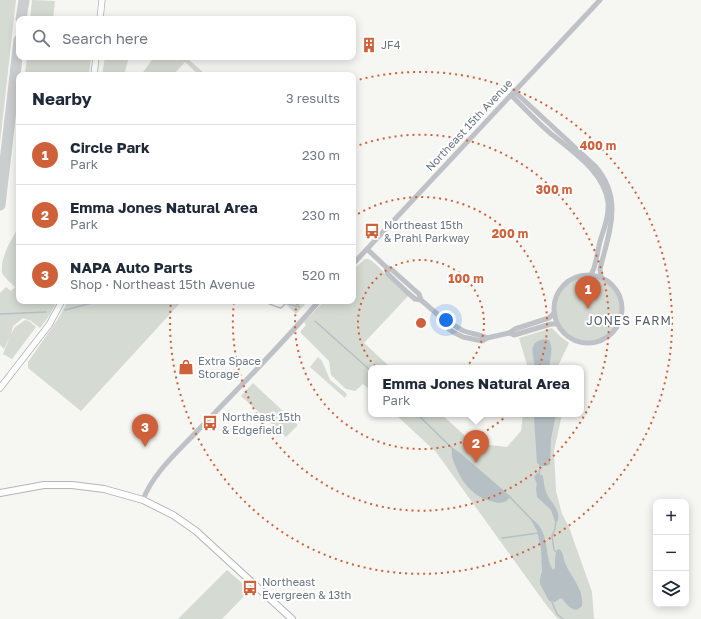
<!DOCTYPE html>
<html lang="en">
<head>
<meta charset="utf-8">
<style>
  :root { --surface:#fff; --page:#f2f2f3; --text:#1f2937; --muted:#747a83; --line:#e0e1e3; --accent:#cf613a }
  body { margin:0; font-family:"Golos Text",sans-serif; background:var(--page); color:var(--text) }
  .controls { position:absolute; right:12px; bottom:12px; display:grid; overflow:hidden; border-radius:8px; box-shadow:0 2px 10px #0003 }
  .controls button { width:36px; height:36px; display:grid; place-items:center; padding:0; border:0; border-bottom:1px solid var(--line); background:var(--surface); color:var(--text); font:20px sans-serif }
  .you { position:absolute; left:446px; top:320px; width:14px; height:14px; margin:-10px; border:3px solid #fff; border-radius:50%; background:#1a73e8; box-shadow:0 0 0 6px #1a73e833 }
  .badge { display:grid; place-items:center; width:26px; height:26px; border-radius:50%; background:var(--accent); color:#fff; font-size:13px; font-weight:700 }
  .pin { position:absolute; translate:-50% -33px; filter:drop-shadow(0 1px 2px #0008) }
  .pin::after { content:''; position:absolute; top:21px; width:14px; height:12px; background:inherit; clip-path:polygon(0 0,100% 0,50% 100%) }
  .popup { position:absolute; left:368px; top:365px; width:216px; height:52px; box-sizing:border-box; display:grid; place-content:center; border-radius:8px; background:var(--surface); filter:drop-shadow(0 1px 3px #0005); font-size:13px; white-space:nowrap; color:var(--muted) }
  .popup b { font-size:15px; color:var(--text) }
  .popup::after { content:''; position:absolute; left:50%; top:100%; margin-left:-8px; border:8px solid transparent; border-top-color:var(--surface) }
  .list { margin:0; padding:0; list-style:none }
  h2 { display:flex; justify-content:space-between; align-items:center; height:52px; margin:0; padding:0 16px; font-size:17px }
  h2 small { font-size:13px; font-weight:400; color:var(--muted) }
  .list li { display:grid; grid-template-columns:26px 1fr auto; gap:12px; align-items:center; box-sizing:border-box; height:60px; padding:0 16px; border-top:1px solid var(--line) }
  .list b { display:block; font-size:15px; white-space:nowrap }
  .list p { margin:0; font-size:13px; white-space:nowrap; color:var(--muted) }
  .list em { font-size:13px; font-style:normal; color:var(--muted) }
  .icon { flex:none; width:22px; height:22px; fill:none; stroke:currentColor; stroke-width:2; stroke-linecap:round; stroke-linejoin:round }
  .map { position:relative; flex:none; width:701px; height:619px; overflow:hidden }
  .search { position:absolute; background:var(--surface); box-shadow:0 2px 10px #0003; left:16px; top:16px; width:340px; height:44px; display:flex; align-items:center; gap:10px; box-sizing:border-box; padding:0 14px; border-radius:8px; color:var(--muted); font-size:15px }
  .panel { position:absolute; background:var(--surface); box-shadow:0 2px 10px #0003; left:16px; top:72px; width:340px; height:232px; border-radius:8px }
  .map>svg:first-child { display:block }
</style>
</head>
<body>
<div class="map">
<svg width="701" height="619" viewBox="0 0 701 619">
  <rect width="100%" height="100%" fill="#f6f6f3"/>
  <g fill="#d5dad3">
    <polygon points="0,0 16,0 0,143"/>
    <polygon points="32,0 55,1 53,19 30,19"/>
    <polygon points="27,57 91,57 89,75 25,75"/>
    <polygon points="105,57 129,57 124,75 102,75"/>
    <polygon points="154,57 186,57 206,75 199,75 185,62 173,75 141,75"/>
    <path d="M19,227v74h38l-8,15 -9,12 -9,-7 -8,-3 -10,8 -2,8 4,-7 10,-7 4,1 7,6 -24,32 -9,-5 7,-18 -6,13 -4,-4v-52l6,-6 5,4 4,-4c-4,-4 -10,-9 -13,-14 -2,-16 9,-33 17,-46z"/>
    <polygon points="365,259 368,259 372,261 409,295 364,343 391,368 371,368 371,391 363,384 355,391 346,389 331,375 329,361 300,332 306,325 304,322 324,301 353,301 353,270"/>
    <circle cx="588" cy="309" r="32"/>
    <polygon points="68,301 182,301 81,411 28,368 28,362 58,319"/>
    <polygon points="282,301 308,301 296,314"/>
    <polygon points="552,328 561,337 569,343 557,368 528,368 519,338"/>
    <polygon points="318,357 322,361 330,380 347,394 345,398 310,367"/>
    <polygon points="253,383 298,425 286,437 241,396"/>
    <polygon points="395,414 441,414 473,443 507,447 521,431 523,414 562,414 554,451 556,491 562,514 569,527 592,592 594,618 596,619 558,619 547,606 436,452"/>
    <polygon points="227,570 250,590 222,619 178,619"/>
  </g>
  <g fill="#b6c0c4">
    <path d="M545,339l4,1c5,9 1,18 0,28h-14c-1,-13 -9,-26 10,-29z"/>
    <polygon points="536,414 556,414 551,439 550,464 547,466 542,466 537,463 534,418"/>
    <path d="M452,449h2l5,3 50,43 1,2c-4,6 -10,7 -16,5 -20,-4 -32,-19 -39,-37 -2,-5 -4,-10 -3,-16z"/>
    <path d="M537,473l6,3c1,6 1,11 3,16 3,9 15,17 12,29l-3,1 -4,-12 -14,-13 -1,-8 1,-5 -3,-7z"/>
    <path d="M530,518c22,13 13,37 23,52l2,-2v-11l2,-7 2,-1c5,3 4,9 6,14 6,14 19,26 17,43 -9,10 -15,-3 -21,-8l-6,4 -6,-1 -9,-17v-5l2,-8 -1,-22 -4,-18z"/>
  </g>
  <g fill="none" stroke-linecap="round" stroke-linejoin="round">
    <g stroke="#b6c0c4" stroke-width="1.5">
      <path d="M262,301c6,2 13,6 19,7l5,-5 13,4 -2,-6"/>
      <polyline points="65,310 99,301"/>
      <polyline points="0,314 46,312"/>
      <polyline points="315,321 371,371"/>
      <polyline points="417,414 454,450"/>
      <polyline points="539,476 540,464"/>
      <polyline points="509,496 531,519"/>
      <polyline points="556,520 555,529 552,536 554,550 556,552"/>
      <polyline points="502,538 539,533"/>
      <polyline points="552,602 557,614 563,619"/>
    </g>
    <g stroke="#cbcece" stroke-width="11">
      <polyline points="21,19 24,0"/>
      <polyline points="0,205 19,40"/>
    </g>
    <defs>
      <g id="secondary">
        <polyline points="100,19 102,0"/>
        <polyline points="94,75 96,57"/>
        <polyline points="0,388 49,325 62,301"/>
      </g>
      <polyline id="primary" points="0,493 44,485 72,485 104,489 143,500 173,515 196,531 292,619"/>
    </defs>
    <use href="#secondary" stroke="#b0b5b9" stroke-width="7"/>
    <use href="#primary" stroke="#b2b5b9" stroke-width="8"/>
    <g stroke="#bec1c5" stroke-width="5">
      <path d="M514,91l81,75c29,33 14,66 5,103l1,8"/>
      <path d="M511,95c13,13 25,26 39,38 22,18 54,39 58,69 1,13 -3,24 -7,36 -3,10 -4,20 -7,30l-3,7"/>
      <polyline points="367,249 386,267 391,269 419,294 421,300"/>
      <polyline points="353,264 600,0"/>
      <path d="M386,267l2,7 19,18 8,7 6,1 23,20c7,2 13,8 20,11 8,3 16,3 23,7"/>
      <circle cx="588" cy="309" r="34"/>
      <polyline points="444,320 444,326 453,332 463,337 482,341 487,338 509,333 515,329 549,318 554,313"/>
      <polyline points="509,333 514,335 551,324 557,324"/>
      <path d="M143,500c10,-28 39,-52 59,-74 40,-41 80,-82 117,-125"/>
    </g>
    <use href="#secondary" stroke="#fff" stroke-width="5.5"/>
    <use href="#primary" stroke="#fff" stroke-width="6"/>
  </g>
  <g fill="none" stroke="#cf613a" stroke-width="2" stroke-dasharray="2 4">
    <circle cx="421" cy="323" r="63"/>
    <path d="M353 217A126 126 0 1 1 297 301"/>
    <path d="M354 147A188 188 0 1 1 234 302"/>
    <path d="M354 81A251 251 0 1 1 171 301"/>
  </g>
  <defs>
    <symbol id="building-bare" viewBox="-9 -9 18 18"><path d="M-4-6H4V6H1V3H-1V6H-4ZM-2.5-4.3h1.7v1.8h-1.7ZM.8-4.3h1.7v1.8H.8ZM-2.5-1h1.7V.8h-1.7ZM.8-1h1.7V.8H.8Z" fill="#cf613a" stroke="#fff" stroke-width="2.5" paint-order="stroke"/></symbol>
    <symbol id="bus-bare" viewBox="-9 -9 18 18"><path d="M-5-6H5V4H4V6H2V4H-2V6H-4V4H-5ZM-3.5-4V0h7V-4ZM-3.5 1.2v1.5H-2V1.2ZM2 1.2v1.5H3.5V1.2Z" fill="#cf613a" stroke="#fff" stroke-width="2.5" paint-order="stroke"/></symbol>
    <symbol id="shop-bare" viewBox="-9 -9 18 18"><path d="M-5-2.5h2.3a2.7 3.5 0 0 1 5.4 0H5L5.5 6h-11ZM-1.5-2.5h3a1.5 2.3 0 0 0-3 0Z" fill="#cf613a" stroke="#fff" stroke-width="2.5" paint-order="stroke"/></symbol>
  </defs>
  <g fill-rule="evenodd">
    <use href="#building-bare" x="358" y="34" width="22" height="22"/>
    <use href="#bus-bare" x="361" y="220" width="22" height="22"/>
    <use href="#shop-bare" x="175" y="356" width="22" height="22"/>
    <use href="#bus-bare" x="199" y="412" width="22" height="22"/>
    <use href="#bus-bare" x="239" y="577" width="22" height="22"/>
  </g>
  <g text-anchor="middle" stroke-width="4" stroke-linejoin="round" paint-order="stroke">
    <g font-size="11" fill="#687581" stroke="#fff" text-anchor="start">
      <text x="381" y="49">JF4</text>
      <text x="384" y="229">Northeast 15th<tspan x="384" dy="13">&amp; Prahl Parkway</tspan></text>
      <text x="198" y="365">Extra Space<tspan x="198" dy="13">Storage</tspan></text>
      <text x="222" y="421">Northeast 15th<tspan x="222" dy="13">&amp; Edgefield</tspan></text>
      <text x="262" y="586">Northeast<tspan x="262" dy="13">Evergreen &amp; 13th</tspan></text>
    </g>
    <g font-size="11" fill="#687581" stroke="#fff">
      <text transform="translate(469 125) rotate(-47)" y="4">Northeast 15th Avenue</text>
    </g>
    <g font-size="12" letter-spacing="1" fill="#555f67" stroke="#fff">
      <text x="629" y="325">JONES FARM</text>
    </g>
  </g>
  <circle cx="421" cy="323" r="6" fill="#cf613a" stroke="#fff" stroke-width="2"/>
  <g font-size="12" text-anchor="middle" font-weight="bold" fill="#cf613a" stroke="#fff" stroke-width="4" stroke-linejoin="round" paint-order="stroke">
    <text x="598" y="150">400 m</text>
    <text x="554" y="194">300 m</text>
    <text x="510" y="238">200 m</text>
    <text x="466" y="283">100 m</text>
  </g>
</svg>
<div class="controls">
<button>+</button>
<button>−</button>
<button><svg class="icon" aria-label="layers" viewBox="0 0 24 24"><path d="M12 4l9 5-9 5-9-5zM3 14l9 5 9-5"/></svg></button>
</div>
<div class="you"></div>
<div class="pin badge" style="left:588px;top:309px">1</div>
<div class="pin badge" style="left:476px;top:463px">2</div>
<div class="popup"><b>Emma Jones Natural Area</b>Park</div>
<div class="pin badge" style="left:145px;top:447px">3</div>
<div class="search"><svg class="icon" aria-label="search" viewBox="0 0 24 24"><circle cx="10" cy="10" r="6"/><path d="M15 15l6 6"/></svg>Search here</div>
<section class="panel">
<h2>Nearby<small>3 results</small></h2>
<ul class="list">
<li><span class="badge">1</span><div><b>Circle Park</b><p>Park</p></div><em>230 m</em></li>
<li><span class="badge">2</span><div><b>Emma Jones Natural Area</b><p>Park</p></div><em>230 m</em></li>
<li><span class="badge">3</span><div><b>NAPA Auto Parts</b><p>Shop · Northeast 15th Avenue</p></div><em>520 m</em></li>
</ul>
</section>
</div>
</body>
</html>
